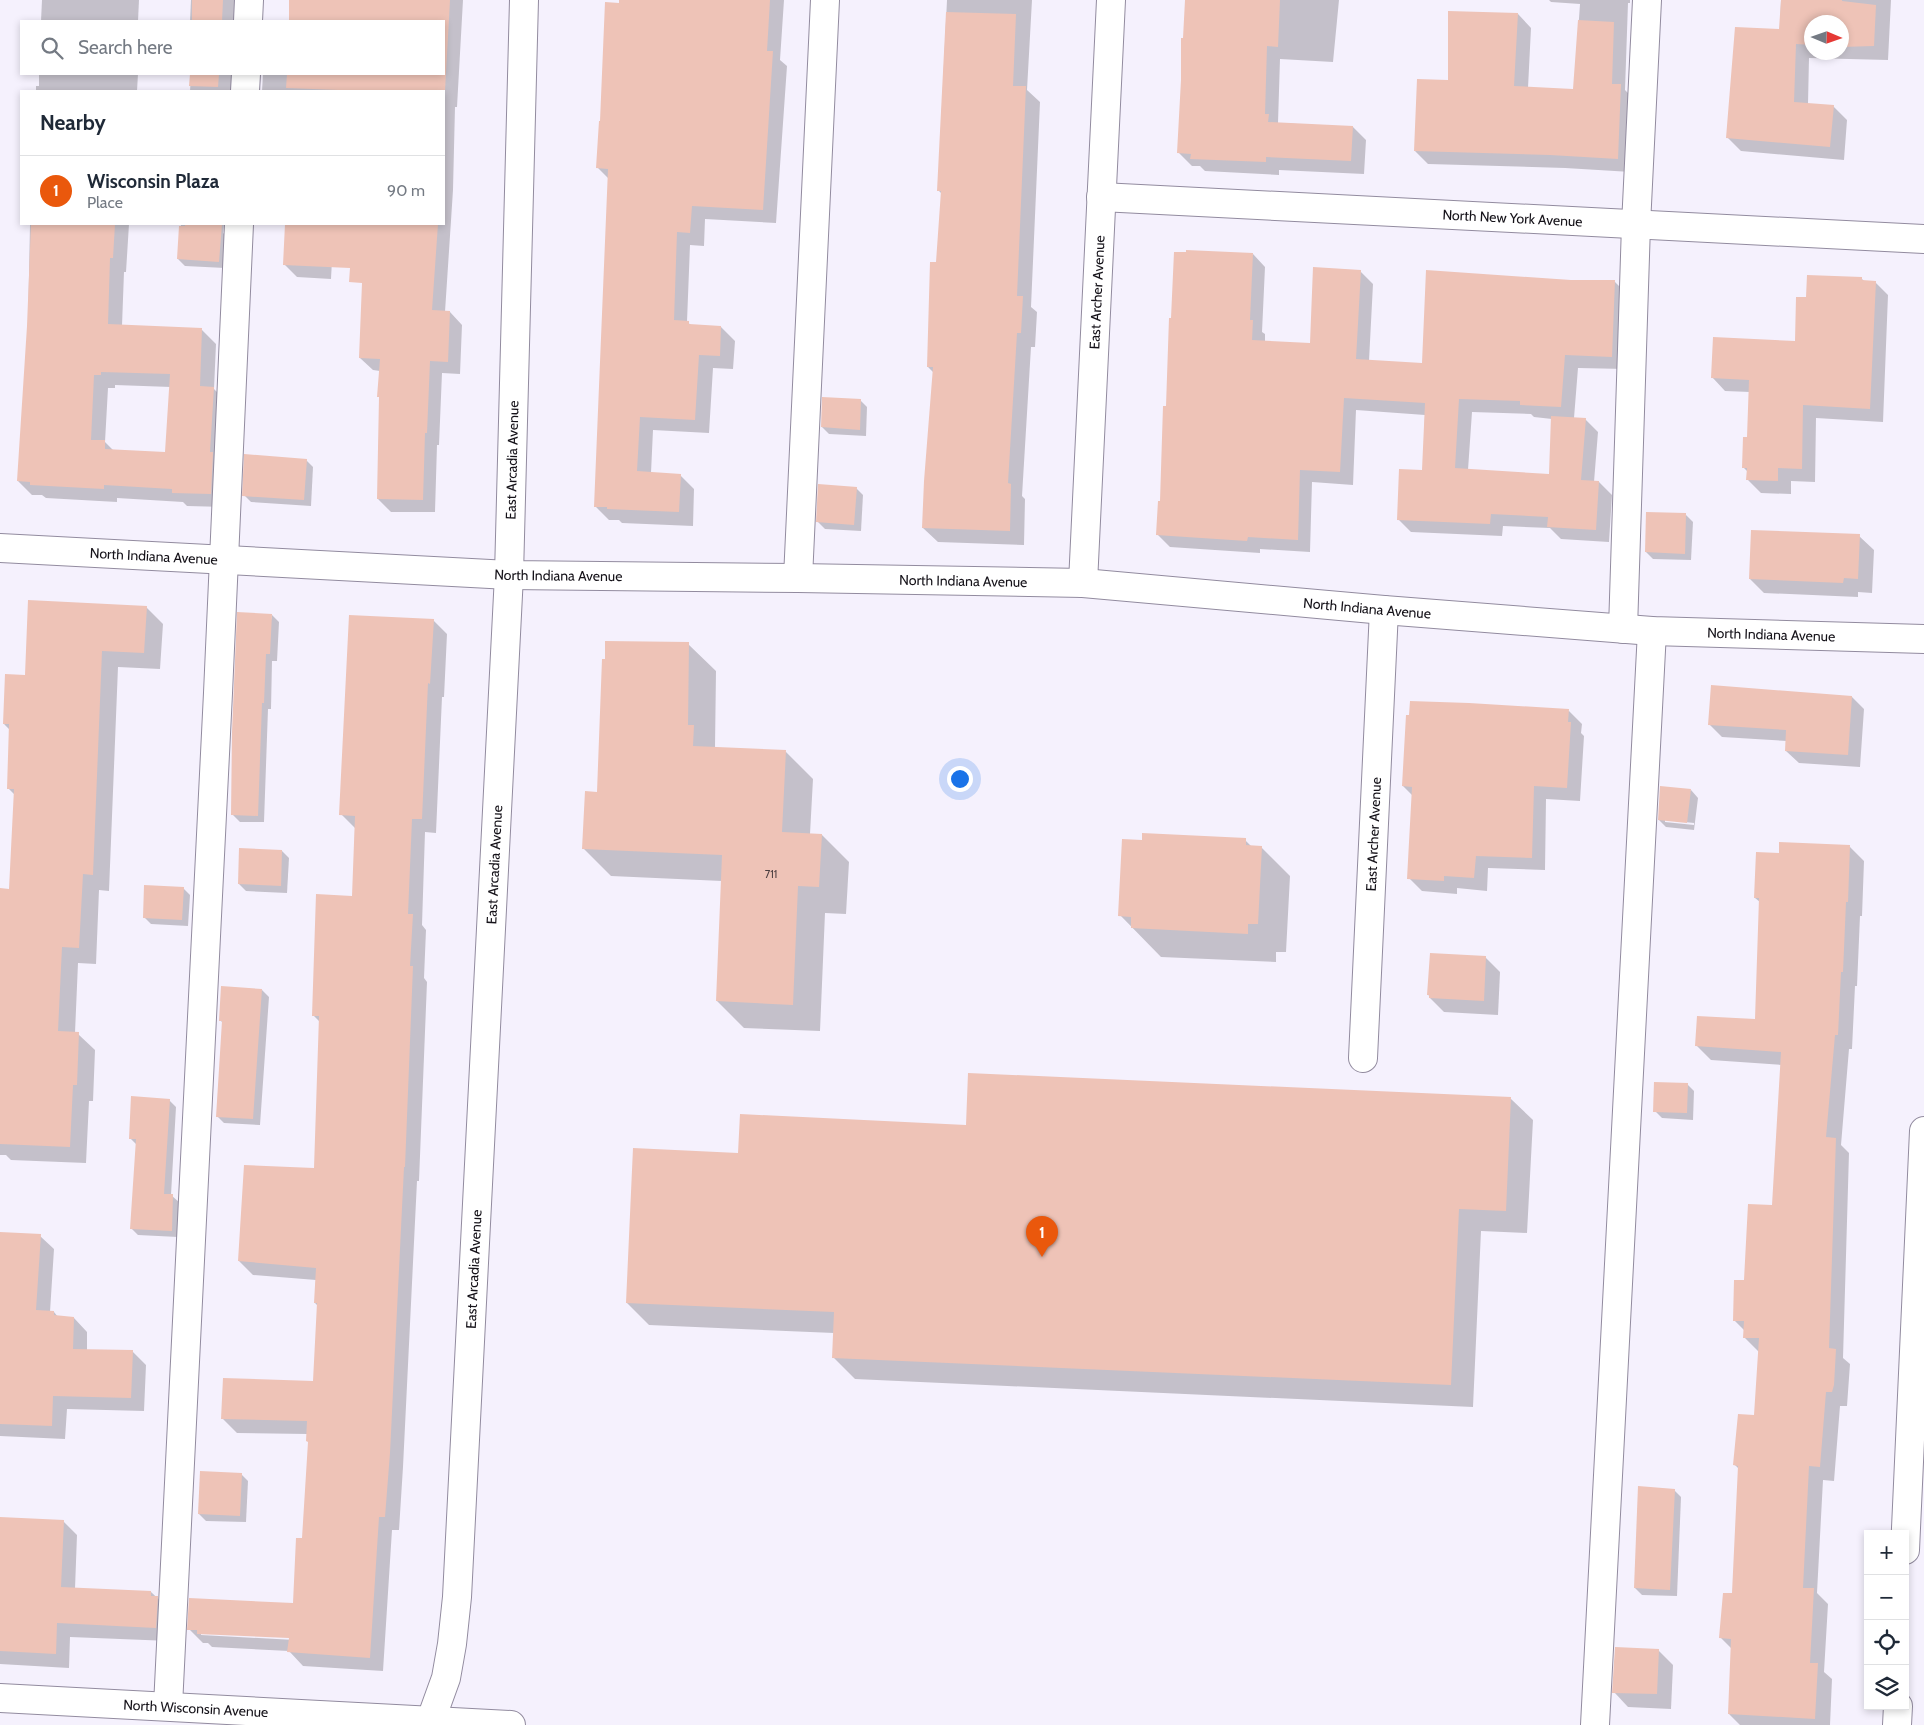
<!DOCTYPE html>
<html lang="en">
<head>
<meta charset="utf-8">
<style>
  :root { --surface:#fff; --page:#f6f6f7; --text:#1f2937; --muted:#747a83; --line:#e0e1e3; --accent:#ea580c }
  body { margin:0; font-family:Cabin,sans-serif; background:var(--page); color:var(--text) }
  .controls { position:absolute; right:15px; bottom:15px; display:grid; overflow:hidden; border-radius:0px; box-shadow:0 2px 8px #0003 }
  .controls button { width:45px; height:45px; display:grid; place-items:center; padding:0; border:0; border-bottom:1px solid var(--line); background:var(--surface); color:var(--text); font:25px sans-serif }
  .compass { position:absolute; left:1804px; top:15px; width:45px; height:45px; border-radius:50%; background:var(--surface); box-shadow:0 2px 8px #0003; rotate:92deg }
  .you { position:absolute; left:959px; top:778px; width:18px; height:18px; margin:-12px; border:4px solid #fff; border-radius:50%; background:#1a73e8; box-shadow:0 0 0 8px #1a73e833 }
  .badge { display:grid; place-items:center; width:32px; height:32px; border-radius:50%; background:var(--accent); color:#fff; font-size:16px; font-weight:700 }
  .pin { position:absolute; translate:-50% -41px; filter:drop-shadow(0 1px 2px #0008) }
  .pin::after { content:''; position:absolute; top:26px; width:18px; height:15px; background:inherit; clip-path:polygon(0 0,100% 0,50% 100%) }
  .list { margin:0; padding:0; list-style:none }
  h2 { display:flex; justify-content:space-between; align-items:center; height:65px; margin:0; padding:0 20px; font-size:21px }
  h2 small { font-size:16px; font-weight:400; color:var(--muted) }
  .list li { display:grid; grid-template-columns:32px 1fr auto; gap:15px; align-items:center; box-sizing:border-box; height:70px; padding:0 20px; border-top:1px solid var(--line) }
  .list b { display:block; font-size:19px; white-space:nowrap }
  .list p { margin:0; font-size:16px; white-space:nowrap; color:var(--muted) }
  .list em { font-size:16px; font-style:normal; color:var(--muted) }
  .icon { flex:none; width:28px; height:28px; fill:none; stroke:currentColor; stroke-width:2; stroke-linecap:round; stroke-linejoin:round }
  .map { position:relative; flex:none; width:1924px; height:1725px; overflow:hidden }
  .search { position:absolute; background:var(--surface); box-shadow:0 2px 8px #0003; left:20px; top:20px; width:425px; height:55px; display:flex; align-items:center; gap:12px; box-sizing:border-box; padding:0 18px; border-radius:0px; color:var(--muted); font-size:19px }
  .panel { position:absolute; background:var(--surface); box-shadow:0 2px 8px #0003; left:20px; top:90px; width:425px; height:135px; border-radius:0px }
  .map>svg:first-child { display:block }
</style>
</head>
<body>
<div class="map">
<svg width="1924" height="1725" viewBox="0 0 1924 1725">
  <rect width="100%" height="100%" fill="#f5f1fd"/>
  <g fill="#0003" fill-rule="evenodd">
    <polygon points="42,0 139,0 138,21 41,21"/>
    <polygon points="191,0 234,0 235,2 234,21 190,21"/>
    <polygon points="291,0 463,0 457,107 455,107 453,190 445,312 450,312 462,325 460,374 442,373 439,445 437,445 435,512 391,512 378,499 380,371 373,370 360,358 381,261 384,224 444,224 444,91 262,91 263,74 444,74 444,21 290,21"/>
    <polygon points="620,0 784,0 780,60 787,66 776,223 705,219 704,246 690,245 687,322 691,325 721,327 735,341 733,369 713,368 709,433 653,430 651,473 680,475 694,489 693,526 622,523 619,520 609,520 595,506 609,179 598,168"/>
    <polygon points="947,0 1032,0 1027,90 1040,102 1031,307 1037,312 1035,347 1031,347 1022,496 1025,499 1024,545 938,542 923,528 934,373 928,367 938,263 942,194 938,190"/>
    <polygon points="1186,0 1339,0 1333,62 1280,59 1278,123 1353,127 1366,140 1364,174 1279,170 1279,175 1205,171 1200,166 1192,166 1179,153"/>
    <polygon points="1549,0 1630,0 1630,3 1628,3 1625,90 1634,99 1631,172 1565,168 1428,164 1415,151 1449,81 1518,14 1531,28 1528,88 1574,90 1580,4 1551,2"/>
    <path d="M1781,0h110l-3,60 -79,-2 -1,46 25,2 14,14 -3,40 -103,-9 -14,-14 53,-107zM1812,22h30v30h-30z"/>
    <polygon points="39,74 138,74 137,91 36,91 36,86 39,86"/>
    <polygon points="191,74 250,74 243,91 190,91"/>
    <path d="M30,224h99l-3,48h-2l-2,54 80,4 14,14 -2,45 13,13 -2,105 -38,-1 -4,-4 -66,-4v4l-71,-4 -4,-3h-10l-14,-14 10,-155zM115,385l56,2 -5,67 -52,-3 -9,-9 3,-54h7z"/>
    <polygon points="181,224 224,224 223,233 228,237 225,268 185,266 178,259"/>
    <polygon points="287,224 334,224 331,279 297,277 285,265"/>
    <path d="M1253,254l12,13 -3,65 3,2v8l46,3 49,-74 13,13 -4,77 54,4 148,-84 44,1 12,12 -2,75 -47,-1 -4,50 11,1 13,13 -4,50h5l13,13 -3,47 -48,-3 -11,-11 -47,-2 -1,10 -91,-4 -13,-13 25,-48 2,-56 -69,-5 -3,75 -41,-3 -2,70 -50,-3v4l-90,-6 -13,-13 4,-32 6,-94zM1472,412l59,2 3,3 18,2 -2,56 -82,-5z"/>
    <polygon points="1862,279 1865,282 1875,282 1888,295 1883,422 1816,418 1815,482 1791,481 1791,494 1761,493 1748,480 1748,472 1743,467 1748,439 1750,392 1725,391 1712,377 1796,342 1807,298"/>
    <polygon points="860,400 867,407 866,436 829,434 822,427"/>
    <polygon points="306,460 313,467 311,506 251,502 244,495"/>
    <polygon points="856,488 863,495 861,531 825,529 818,522"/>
    <polygon points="1686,515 1693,522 1691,560 1653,559 1646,552"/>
    <polygon points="1859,536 1874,550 1872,593 1858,592 1858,597 1764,593 1750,579"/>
    <polygon points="146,607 163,624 160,669 118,667 109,891 99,890 96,964 78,963 75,1033 78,1034 95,1050 93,1101 89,1101 86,1163 11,1160 6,1155 0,1155 0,890 10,890 15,795 8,788 10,730 4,724 26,676"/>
    <polygon points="272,615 279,622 277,661 272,661 271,709 268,709 264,822 240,822 233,815"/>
    <path d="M433,620l14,14 -3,63h-2l-6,136 -11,-1 -3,93 4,5 -2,48 3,4 -8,199h-2l-14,286 -4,63h-7l-9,141 -80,-5 -14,-15 -77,-4 -4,-4h-5l-14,-14 105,-25 9,-64 6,-97 -1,-9 -71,-1 -14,-14 91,-37 4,-76 -3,-3 1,-23 -63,-5 -14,-14 76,-91 5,-148 -7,-7 41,-118 1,-69 -14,-14zM201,1633l94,4v3l-94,-5z"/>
    <polygon points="688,644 716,671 715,748 786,752 813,779 810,834 822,835 849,862 846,914 825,913 820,1031 744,1028 717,1001 722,881 611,876 583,848 599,793"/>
    <polygon points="1852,697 1864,709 1860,767 1799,763 1786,751 1787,741 1722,737 1709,724"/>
    <polygon points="1569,711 1582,724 1581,733 1584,736 1580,801 1546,799 1545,870 1488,868 1487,891 1457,888 1457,894 1422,891 1409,878 1413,796 1403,786"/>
    <path d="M1691,790l7,8 -4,32 -28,-3 -7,-7zM1665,820l29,3v2l-29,-3z"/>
    <polygon points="1245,840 1252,847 1261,847 1290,876 1286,952 1276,952 1276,962 1161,957 1120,915"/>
    <polygon points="1850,847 1864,861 1862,916 1860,916 1857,986 1855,986 1852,1049 1849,1049 1841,1145 1849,1153 1843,1358 1850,1364 1847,1406 1840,1406 1834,1481 1823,1480 1817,1593 1828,1604 1824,1672 1832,1679 1830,1725 1740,1725 1729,1714 1732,1649 1721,1638 1734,1594 1739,1469 1735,1465 1756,1416 1759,1352 1744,1337 1744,1330 1734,1320 1745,1282 1774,1207 1782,1065 1711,1060 1696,1045 1756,1021 1760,902 1755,898 1780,854"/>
    <polygon points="282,851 289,858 287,893 246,891 239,884"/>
    <polygon points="183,888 190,895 188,926 151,924 144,917"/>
    <polygon points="1485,957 1500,972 1498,1015 1444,1012 1430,998 1428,994"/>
    <polygon points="262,990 269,997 260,1125 224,1123 217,1116 223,1023 220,1020"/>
    <polygon points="1687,1084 1694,1091 1693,1120 1662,1118 1655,1111"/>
    <polygon points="1511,1099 1533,1120 1527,1233 1481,1231 1473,1407 855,1379 833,1357 834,1333 649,1325 627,1303 739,1154 967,1126"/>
    <polygon points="169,1100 176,1107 171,1195 180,1203 178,1237 138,1235 131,1228 137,1145 130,1138"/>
    <polygon points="0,1233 40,1236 54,1249 50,1312 54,1312 58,1317 74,1318 87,1332 87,1350 132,1351 146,1365 144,1411 67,1409 65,1439 0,1436"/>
    <polygon points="241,1474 248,1481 246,1522 206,1521 199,1514"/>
    <polygon points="1674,1490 1681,1497 1677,1596 1642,1595 1635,1588"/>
    <polygon points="0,1518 63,1521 77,1535 75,1589 151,1592 171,1611 170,1641 70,1637 69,1668 0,1664"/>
    <polygon points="1658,1650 1673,1665 1671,1709 1628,1707 1614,1692"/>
  </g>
  <g fill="#eec3b7" fill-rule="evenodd">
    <polygon points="192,0 223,0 222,21 192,21"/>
    <polygon points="289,0 450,0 445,91 365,91 286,88 287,74 444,74 444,21 289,21"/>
    <polygon points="619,0 770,0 767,51 773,51 763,210 692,206 690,233 677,232 674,320 689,321 689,324 721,326 720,356 699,355 695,420 640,417 637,471 681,474 679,512 607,509 607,507 594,507 608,169 596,168 599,121 600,121 605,2 619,3"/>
    <polygon points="1185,0 1280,0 1278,47 1267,46 1265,114 1269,114 1268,122 1353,126 1351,161 1266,157 1266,162 1190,159 1191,154 1177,153 1181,80 1181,38 1183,38"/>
    <polygon points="1781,0 1842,0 1842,1 1876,5 1874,46 1842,47 1842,22 1812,22 1812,45 1796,44 1794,102 1834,105 1830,147 1726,138 1735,27 1779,29"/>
    <polygon points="1448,11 1518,13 1514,86 1573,89 1578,20 1614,22 1612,84 1621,84 1618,159 1550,155 1414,151 1417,79 1448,80"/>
    <polygon points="946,12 1016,14 1013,86 1026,86 1017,296 1023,296 1021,333 1017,333 1008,483 1011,484 1010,531 922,528 924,481 933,367 927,367 930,262 936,262 941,191 937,191"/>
    <polygon points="190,74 219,74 218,87 189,86"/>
    <path d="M31,224h84l-2,34h-3l-2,66 94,4 -2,58 14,1 -4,65h3l-2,42 -39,-1v-4l-68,-4v4l-74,-4v-3l-13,-1 10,-155zM101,372l69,2 -5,78 -60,-3v-9h-14l3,-65h7z"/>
    <polygon points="185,224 222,224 219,262 177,259 179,226 185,226"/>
    <polygon points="285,224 438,224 432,310 450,311 448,362 430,361 427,433 425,433 423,500 377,499 379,397 377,397 380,359 359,358 362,283 349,282 350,268 283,265"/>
    <polygon points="1186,250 1253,253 1250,320 1253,320 1252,340 1310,343 1313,267 1361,270 1356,359 1422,363 1426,270 1571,280 1615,280 1612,357 1565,355 1561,407 1520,405 1520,401 1459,399 1455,468 1549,474 1551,416 1586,418 1581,480 1599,481 1596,530 1547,527 1548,517 1491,514 1490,524 1397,520 1399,469 1422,470 1425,403 1344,398 1340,472 1300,470 1298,540 1248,537 1247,541 1156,535 1158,501 1160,501 1163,406 1166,406 1169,318 1171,318 1174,252 1186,252"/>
    <polygon points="1807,275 1862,277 1862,280 1876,281 1870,409 1803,405 1802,469 1778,468 1778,481 1746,480 1747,468 1742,468 1743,437 1747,437 1749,380 1711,378 1713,337 1795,341 1796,297 1806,297"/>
    <polygon points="822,397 861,399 860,430 821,427"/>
    <polygon points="244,454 307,459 304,500 242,496"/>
    <polygon points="818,484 857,487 854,525 816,522"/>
    <polygon points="1646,512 1686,513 1685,554 1645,552"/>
    <polygon points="1751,530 1860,534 1858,579 1844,578 1843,583 1749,579"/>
    <polygon points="28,600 147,606 144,653 102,651 93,875 83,874 79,948 62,947 58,1031 79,1032 77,1085 73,1085 70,1147 0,1144 0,888 9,889 14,789 7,789 9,724 3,724 5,674 25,675"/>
    <polygon points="237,612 272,614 270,654 266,654 264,703 262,703 258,816 231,815 232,732"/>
    <polygon points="349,615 434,619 430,684 428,683 422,819 412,819 408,914 413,914 410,966 413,966 405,1167 404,1167 390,1453 385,1517 379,1517 370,1658 287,1652 289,1638 197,1634 197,1630 187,1630 189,1598 293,1603 296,1538 302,1538 308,1442 306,1441 307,1421 221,1419 223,1378 313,1381 317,1303 314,1303 316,1268 238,1261 244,1165 314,1168 319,1016 312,1016 316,894 352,896 355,816 339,815"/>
    <polygon points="605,641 689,642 688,725 694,725 693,746 786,750 782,832 822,834 819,887 798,886 793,1005 716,1001 722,855 582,849 585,791 597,792 602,659 605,659"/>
    <polygon points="1711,685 1852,696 1848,755 1785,751 1786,730 1708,725"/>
    <polygon points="1410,701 1469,703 1569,709 1568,722 1571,722 1567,788 1534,786 1532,858 1476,856 1474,878 1444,876 1444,881 1407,879 1412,787 1402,786 1406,715 1409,715"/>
    <polygon points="1660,786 1691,789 1687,823 1658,820"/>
    <polygon points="1142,833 1246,838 1246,845 1262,846 1258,924 1248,924 1248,934 1131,928 1131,917 1118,916 1122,839 1142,840"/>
    <polygon points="1779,842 1850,845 1848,902 1846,902 1843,972 1841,972 1838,1035 1835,1035 1826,1137 1836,1138 1829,1348 1836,1349 1834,1385 1832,1392 1826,1392 1820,1467 1809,1466 1803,1588 1814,1588 1810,1663 1818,1663 1815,1719 1728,1714 1731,1639 1719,1638 1723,1593 1732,1593 1738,1466 1733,1465 1738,1414 1754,1415 1759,1338 1743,1338 1744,1321 1733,1321 1734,1280 1744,1280 1748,1204 1772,1205 1781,1052 1695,1046 1697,1016 1755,1019 1759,898 1754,898 1756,852 1779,853"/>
    <polygon points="239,848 282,850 281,886 238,884"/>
    <polygon points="144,885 184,887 182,920 143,918"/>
    <polygon points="1430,953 1486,956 1484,1001 1429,998 1429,995 1427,995"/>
    <polygon points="221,986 262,989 253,1119 216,1117 222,1021 219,1021"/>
    <polygon points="968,1073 1511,1097 1506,1211 1459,1209 1451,1385 832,1358 834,1312 626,1303 633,1148 738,1153 740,1114 966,1125"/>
    <polygon points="1654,1082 1688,1083 1687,1113 1653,1112"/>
    <polygon points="131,1096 170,1099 164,1194 173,1194 172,1231 130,1229 136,1139 129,1139"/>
    <polygon points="0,1232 41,1234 36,1310 54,1311 54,1315 74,1317 73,1349 133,1350 131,1398 53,1396 52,1426 0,1424"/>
    <polygon points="200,1471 242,1473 240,1516 198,1514"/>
    <polygon points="1638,1486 1675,1489 1670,1590 1634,1588"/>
    <polygon points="0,1517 64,1520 61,1587 151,1591 151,1596 158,1596 156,1628 57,1623 56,1654 0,1651"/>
    <polygon points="1615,1647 1659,1649 1657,1694 1612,1693"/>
  </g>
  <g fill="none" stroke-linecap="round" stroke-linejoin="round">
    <defs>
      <g id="minor">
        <polyline points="248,21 249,0"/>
        <polyline points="245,91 246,74"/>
        <path id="s1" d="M1101,197l823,42"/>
        <path id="s2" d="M0,548l509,27 289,3 285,5 301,27 268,21 272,8"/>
        <polyline points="798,578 825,0"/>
        <path id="s3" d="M1083,583l28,-583"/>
        <polyline points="1623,629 1636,225 1647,0"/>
        <path id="s4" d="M1363,1058l21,-448"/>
        <polyline points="1905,1550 1924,1131"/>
        <path id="s5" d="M0,1698l511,27"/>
        <polyline points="168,1706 218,693 239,224"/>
        <path id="s6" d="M429,1725l17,-47 6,-34 5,-47 52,-1022 15,-575"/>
        <polyline points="1595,1725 1652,631"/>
        <polyline points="1897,1725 1898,1706"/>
      </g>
    </defs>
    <use href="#minor" stroke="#928b9f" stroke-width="30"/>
    <use href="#minor" stroke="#fff" stroke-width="28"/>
  </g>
  <g text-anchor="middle" stroke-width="5" stroke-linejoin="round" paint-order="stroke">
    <g font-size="11" fill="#4b3e40">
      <text x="771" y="878">711</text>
    </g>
    <g font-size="14" fill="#151219" stroke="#f5f1fd">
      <text dy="5" stroke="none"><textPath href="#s1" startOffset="412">North New York Avenue</textPath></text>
      <text dy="5" stroke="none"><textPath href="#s3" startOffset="291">East Archer Avenue</textPath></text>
      <text dy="5" stroke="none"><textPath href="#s6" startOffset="1270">East Arcadia Avenue</textPath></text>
      <text dy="5" stroke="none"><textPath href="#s2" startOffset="154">North Indiana Avenue</textPath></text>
      <text dy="5" stroke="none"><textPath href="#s2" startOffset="559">North Indiana Avenue</textPath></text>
      <text dy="5" stroke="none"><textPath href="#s2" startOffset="964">North Indiana Avenue</textPath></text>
      <text dy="5" stroke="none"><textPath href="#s2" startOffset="1369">North Indiana Avenue</textPath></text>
      <text dy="5" stroke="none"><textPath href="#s2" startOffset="1774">North Indiana Avenue</textPath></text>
      <text dy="5" stroke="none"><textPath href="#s4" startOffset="224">East Archer Avenue</textPath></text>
      <text dy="5" stroke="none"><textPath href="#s6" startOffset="865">East Arcadia Avenue</textPath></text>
      <text dy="5" stroke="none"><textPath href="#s6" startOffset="460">East Arcadia Avenue</textPath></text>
      <text dy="5" stroke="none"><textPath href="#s5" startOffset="196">North Wisconsin Avenue</textPath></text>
    </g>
  </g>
</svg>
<div class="controls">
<button>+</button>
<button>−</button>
<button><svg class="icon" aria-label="locate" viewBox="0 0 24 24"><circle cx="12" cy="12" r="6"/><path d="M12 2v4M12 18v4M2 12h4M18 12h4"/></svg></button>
<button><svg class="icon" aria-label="layers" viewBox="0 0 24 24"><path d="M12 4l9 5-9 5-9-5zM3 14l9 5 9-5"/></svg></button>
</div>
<svg class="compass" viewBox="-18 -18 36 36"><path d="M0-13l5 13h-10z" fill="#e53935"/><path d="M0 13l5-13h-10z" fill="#747a83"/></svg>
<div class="you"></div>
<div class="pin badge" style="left:1042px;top:1257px">1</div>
<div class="search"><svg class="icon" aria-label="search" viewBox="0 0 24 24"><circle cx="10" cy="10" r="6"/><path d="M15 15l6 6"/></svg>Search here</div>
<section class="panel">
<h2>Nearby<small></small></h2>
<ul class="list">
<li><span class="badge">1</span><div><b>Wisconsin Plaza</b><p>Place</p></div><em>90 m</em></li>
</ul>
</section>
</div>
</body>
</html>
